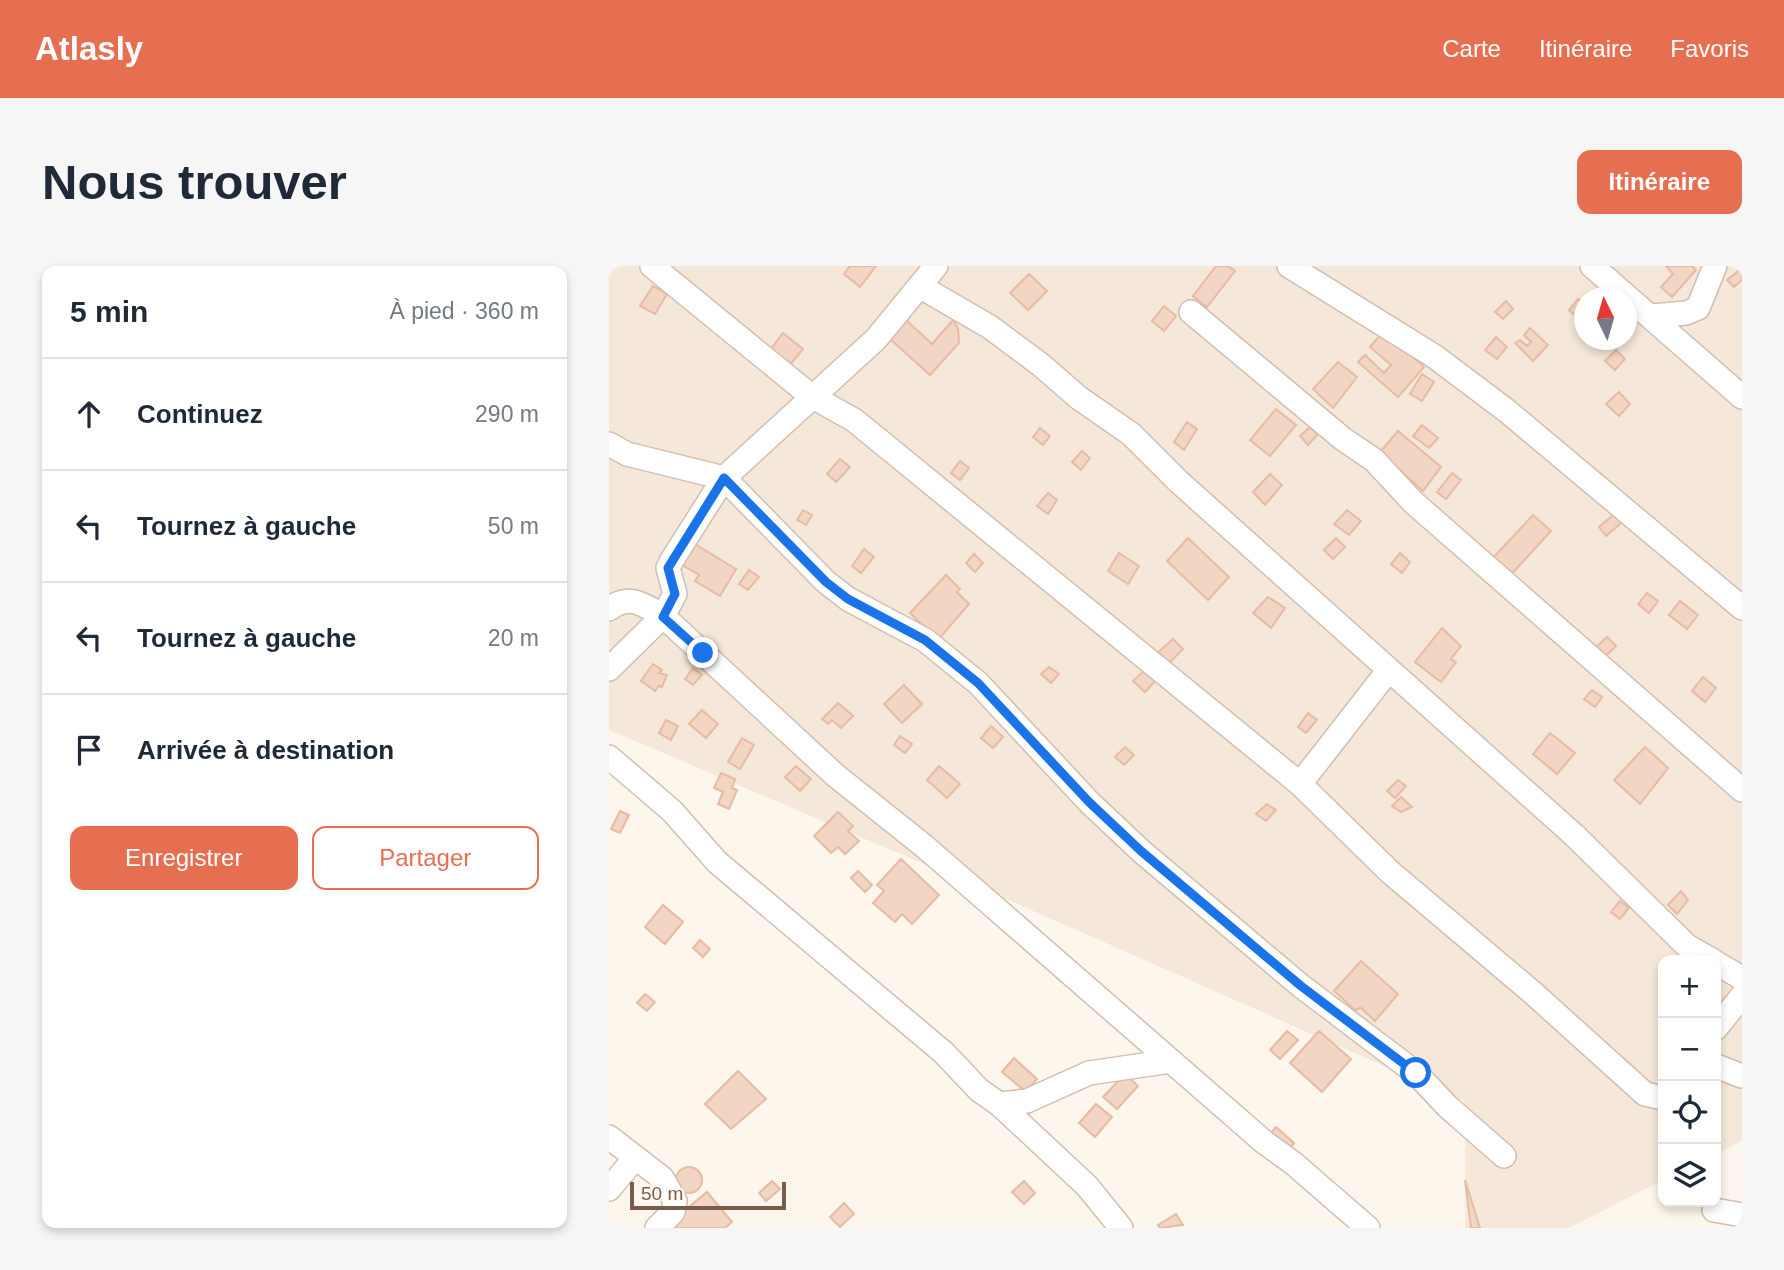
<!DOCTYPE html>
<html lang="fr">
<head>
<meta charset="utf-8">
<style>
  :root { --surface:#fff; --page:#f6f6f7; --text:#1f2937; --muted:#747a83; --line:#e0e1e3; --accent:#e76f51 }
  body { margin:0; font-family:Arial,sans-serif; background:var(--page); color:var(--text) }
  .controls { position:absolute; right:21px; bottom:21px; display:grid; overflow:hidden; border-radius:14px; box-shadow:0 4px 10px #0003 }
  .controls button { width:63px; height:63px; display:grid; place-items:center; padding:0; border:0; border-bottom:2px solid var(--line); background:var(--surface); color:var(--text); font:35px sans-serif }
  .compass { position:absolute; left:965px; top:21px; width:63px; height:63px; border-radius:50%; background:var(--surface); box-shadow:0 4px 10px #0003; rotate:355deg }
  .scale { position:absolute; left:21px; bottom:18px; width:156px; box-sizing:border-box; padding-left:7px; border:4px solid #7a5c4d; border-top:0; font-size:19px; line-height:24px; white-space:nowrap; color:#7a5c4d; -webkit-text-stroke:5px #fffaf3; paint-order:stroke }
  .stop { position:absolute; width:21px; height:21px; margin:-16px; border:5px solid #1a73e8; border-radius:50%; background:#fff }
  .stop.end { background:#1a73e8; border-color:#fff; box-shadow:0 2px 7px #0008 }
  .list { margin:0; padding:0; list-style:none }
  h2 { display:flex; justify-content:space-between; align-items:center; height:91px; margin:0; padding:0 28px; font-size:30px }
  h2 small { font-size:23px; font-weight:400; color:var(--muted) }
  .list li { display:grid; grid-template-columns:46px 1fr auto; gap:21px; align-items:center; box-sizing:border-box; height:112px; padding:0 28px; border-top:2px solid var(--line) }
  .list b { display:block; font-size:26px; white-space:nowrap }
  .list em { font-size:23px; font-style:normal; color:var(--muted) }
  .actions { display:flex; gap:14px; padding:21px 28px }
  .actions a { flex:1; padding:16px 0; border:2px solid var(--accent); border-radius:14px; text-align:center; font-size:24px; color:var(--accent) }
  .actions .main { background:var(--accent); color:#fff }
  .icon { flex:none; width:38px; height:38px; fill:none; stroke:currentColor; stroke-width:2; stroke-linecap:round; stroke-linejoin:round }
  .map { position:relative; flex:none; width:1133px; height:962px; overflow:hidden; border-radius:14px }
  header { display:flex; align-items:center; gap:42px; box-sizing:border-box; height:98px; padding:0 35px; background:var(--accent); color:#fff }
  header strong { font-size:33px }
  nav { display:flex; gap:38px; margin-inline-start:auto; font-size:24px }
  .intro { display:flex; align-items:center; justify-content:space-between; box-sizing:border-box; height:168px; padding:0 42px }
  h1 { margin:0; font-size:49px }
  .button { padding:18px 32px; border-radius:14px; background:var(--accent); color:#fff; font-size:24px; font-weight:700 }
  main { display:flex; gap:42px; padding:0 42px }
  aside { flex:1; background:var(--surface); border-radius:14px; box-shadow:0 4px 10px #0003 }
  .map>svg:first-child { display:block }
</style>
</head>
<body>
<header>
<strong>Atlasly</strong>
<nav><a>Carte</a><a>Itinéraire</a><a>Favoris</a></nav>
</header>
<div class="intro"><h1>Nous trouver</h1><a class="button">Itinéraire</a></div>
<main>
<aside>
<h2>5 min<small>À pied · 360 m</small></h2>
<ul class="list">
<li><svg class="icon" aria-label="ahead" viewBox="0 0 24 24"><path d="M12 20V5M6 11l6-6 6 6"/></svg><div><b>Continuez</b></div><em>290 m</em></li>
<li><svg class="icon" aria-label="left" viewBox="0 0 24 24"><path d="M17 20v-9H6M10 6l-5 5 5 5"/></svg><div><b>Tournez à gauche</b></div><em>50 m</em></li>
<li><svg class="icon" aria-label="left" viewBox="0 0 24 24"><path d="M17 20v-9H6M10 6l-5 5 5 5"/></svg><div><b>Tournez à gauche</b></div><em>20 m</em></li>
<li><svg class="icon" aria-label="arrive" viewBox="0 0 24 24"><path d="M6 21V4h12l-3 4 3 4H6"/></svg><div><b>Arrivée à destination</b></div></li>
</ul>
<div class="actions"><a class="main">Enregistrer</a><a>Partager</a></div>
</aside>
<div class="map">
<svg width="1133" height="962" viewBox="0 0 1133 962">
  <rect width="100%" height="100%" fill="#fdf6ec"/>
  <path fill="#f5e8da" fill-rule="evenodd" d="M0,0h1133v875l-26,13v-194h-53v220l-94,48h-104v-126l-454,-201 -402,-171zM976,32h42v42h-42z"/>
  <g fill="#f3d5c3" stroke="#e6bba3" stroke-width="2">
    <polygon points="241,0 267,0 251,21 235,8"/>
    <polygon points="607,0 619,0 626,5 598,41 584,30"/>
    <polygon points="1083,0 1087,4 1063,31 1052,21 1064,8 1057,0"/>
    <polygon points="1132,3 1133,14 1125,21 1118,14"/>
    <polygon points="420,8 438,25 419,44 401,27"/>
    <polygon points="44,20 58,28 46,48 31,40"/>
    <polygon points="969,33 976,37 973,55 960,44"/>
    <polygon points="897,35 904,43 894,53 886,46"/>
    <polygon points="555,40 567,50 555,65 543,55"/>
    <polygon points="297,54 323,78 344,54 349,62 350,77 321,109 281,73"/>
    <polygon points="921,62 939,79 924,95 906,77 911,74 918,80 922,76 915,69"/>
    <polygon points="775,65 815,101 789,131 749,96 756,89 775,107 782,99 761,81"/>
    <polygon points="174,67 194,83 181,99 161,84"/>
    <polygon points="887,71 898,81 888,93 876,84"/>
    <polygon points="1007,84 1016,93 1006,104 996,95"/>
    <polygon points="729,96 748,111 724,142 704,123"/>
    <polygon points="813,108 825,116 813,135 801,128"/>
    <polygon points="1010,126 1021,138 1010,150 997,138"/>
    <polygon points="667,143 687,159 661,190 641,174"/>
    <polygon points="578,156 588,163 575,184 565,176"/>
    <polygon points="813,159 829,172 820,182 804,170"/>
    <polygon points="701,161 709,168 699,179 691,170"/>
    <polygon points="431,162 441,170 434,179 424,171"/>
    <polygon points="789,165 832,201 814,225 771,186"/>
    <polygon points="473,185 481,192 472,204 463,196"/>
    <polygon points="231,193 241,201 227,216 218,208"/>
    <polygon points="351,195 360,202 351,214 342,207"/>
    <polygon points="843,207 852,214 837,233 828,226"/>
    <polygon points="661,208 673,219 656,239 644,226"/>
    <polygon points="439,227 448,234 439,248 428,240"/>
    <polygon points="194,244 203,249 197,259 188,254"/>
    <polygon points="738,244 752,255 740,269 725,258"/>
    <polygon points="1010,244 1017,253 997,270 990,261"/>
    <polygon points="924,249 942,265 899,312 881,295"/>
    <polygon points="579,272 620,311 599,334 558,295"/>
    <polygon points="727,272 736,281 724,293 715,284"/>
    <polygon points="81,275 127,303 111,330 86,315 90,309 68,296"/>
    <polygon points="255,283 265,291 252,307 243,300"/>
    <polygon points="510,287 530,300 519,318 499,305"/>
    <polygon points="791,287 801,296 793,307 782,298"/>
    <polygon points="365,288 374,297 366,306 357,297"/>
    <polygon points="140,304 150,311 139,324 130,318"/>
    <polygon points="337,309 351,323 348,326 360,338 329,374 301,347"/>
    <polygon points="1038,327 1049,335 1040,347 1029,338"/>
    <polygon points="659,331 676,342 662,362 644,347"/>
    <polygon points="1071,335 1089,349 1078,363 1060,349"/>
    <polygon points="833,362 852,380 842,393 847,396 832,416 806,396"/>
    <polygon points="998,371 1007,380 995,392 986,382"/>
    <polygon points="564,373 574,383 560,397 549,386"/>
    <polygon points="44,398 53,404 50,407 58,409 53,421 50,420 46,425 32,415"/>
    <polygon points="440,401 450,408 442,417 432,408"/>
    <polygon points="84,402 93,409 84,419 76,413"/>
    <polygon points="537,403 548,413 536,426 524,415"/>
    <polygon points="1094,411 1107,422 1096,436 1083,425"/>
    <polygon points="295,419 313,438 293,457 275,438"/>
    <polygon points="983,424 993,431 986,441 975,433"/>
    <polygon points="229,437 244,450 232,462 223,454 219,458 213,453"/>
    <polygon points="93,444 109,458 97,472 80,458"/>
    <polygon points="699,447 708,454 697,467 689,461"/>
    <polygon points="57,454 69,460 62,474 50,467"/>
    <polygon points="382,460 394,471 384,482 372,472"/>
    <polygon points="941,467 966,487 948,508 924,488"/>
    <polygon points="291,470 303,478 296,487 285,479"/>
    <polygon points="133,472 145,479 131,503 119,496"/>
    <polygon points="516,481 525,489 515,499 506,491"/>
    <polygon points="1036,481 1059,502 1031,538 1005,514"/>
    <polygon points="187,500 202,513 191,525 176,511"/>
    <polygon points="330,500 351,518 338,532 318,514"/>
    <polygon points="112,507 126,513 123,522 128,524 120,543 109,538 114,526 105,522"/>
    <polygon points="789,514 797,520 786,532 778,525"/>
    <polygon points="792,531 803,541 792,546 783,540"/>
    <polygon points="658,538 667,544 657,555 647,548"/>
    <polygon points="11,545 20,549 11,567 2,563"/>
    <polygon points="229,546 244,560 239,565 250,575 236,588 229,581 222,587 205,570"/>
    <polygon points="292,593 330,629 303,658 293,648 286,656 264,637 275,625 268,619"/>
    <polygon points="249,605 263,619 256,626 242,612"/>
    <polygon points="1072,625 1079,634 1068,648 1059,639"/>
    <polygon points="1011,635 1020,642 1011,653 1002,646"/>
    <polygon points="54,639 74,656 56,678 36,661"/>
    <polygon points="91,674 101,683 94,691 84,682"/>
    <polygon points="752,695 789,728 766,755 752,742 746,744 725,725"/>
    <polygon points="36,728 46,736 38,745 28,737"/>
    <polygon points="678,765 689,774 671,793 661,784"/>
    <polygon points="710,765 742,793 713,826 681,797"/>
    <polygon points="405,792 428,813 417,826 393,806"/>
    <polygon points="129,805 157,833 122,863 96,838"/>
    <polygon points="516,808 529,820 508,843 494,831"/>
    <polygon points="487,838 503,851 486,871 470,857"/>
    <polygon points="667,861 685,877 677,888 657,873"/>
    <circle cx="80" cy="914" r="13"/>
    <polygon points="856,914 871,962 862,962"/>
    <polygon points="163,915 171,923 157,935 150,927"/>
    <polygon points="415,915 426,927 415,938 403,926"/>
    <polygon points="98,926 123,956 116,962 67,962 62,956"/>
    <polygon points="235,937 245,948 231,961 221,951"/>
    <polygon points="567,948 574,959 551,962 549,959"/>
  </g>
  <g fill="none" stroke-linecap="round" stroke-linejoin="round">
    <defs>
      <g id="street">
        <polyline points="43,0 202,130 245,154 691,518 781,606 924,727 1036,828 1054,832"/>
        <polyline points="680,0 825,90 898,145 1133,342"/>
        <polyline points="983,0 1133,131"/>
        <polyline points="312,21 381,61 432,99 470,132 522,168 570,216 965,569 1078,680 1103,694"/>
        <polyline points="582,46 734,173 765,194 804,236 1133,524"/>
        <polyline points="1043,50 1077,47 1089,42 1106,0"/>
        <polyline points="0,178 18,188 115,212 217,316 239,333 316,374 369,417 480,536 532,585 692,720 807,807 838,840 895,890"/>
        <path d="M0,343c21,-16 35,-4 54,7l172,159 89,71 340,296 29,21 75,65"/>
        <polyline points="0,403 54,350 66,328 59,302 63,294 115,212 267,73 327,0"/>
        <polyline points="0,491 63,545 108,596 335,787 370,824 390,838 418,835 480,807 562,795"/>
        <polyline points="691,518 779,405"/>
        <polyline points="1107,697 1133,712"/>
        <polyline points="1107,762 1133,730"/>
        <polyline points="1107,800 1133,810"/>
        <polyline points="390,838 478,920 512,962"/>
        <polyline points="0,871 53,912 66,935 64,946 48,962"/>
        <polyline points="0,923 26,892"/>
        <polyline points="1105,944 1133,949"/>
      </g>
    </defs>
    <use href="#street" stroke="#d1beb0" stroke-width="26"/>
    <use href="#street" stroke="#fff" stroke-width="23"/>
  </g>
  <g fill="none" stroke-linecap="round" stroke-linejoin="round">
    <polyline stroke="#1a73e8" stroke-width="9" points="94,387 54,351 66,328 59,302 115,212 217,316 239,333 316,374 369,417 480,536 532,585 692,720 807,807"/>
  </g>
</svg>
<div class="controls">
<button>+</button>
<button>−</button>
<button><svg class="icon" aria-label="locate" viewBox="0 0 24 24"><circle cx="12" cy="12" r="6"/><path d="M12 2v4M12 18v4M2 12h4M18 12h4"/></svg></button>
<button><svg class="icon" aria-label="layers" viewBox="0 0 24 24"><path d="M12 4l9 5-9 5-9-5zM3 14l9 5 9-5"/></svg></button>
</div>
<svg class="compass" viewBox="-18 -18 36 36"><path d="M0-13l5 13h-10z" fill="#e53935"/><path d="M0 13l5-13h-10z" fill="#747a83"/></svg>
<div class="scale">50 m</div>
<div class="stop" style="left:807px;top:807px"></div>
<div class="stop end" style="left:94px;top:387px"></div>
</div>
</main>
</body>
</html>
